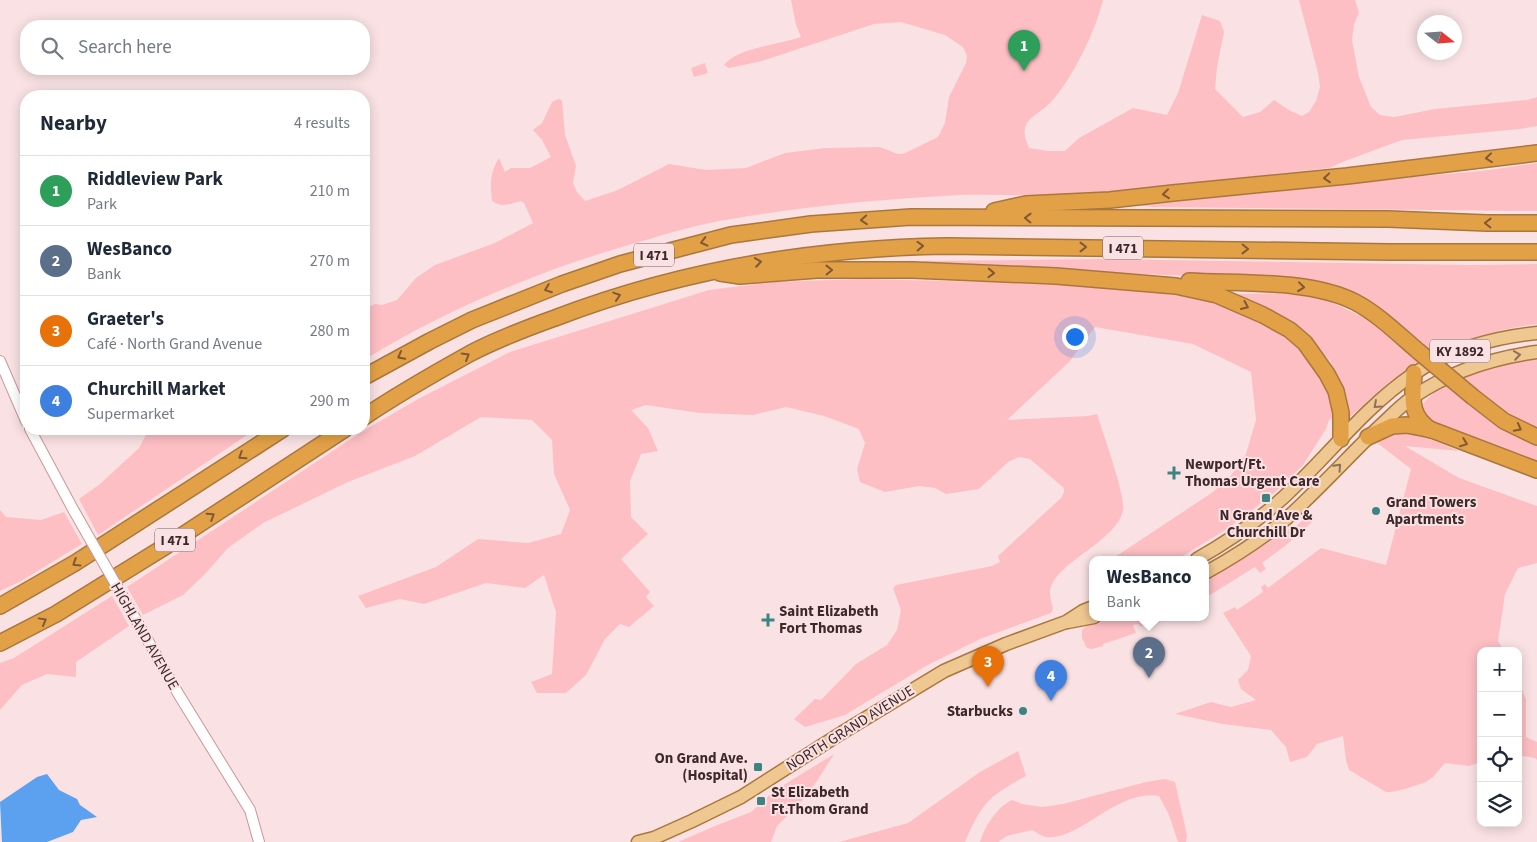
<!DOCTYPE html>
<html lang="en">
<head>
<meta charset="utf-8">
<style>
  :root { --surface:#fff; --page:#f6f6f7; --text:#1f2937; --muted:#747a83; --line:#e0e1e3; --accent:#3c8482 }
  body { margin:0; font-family:"Source Sans 3",sans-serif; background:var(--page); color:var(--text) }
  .controls { position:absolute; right:15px; bottom:15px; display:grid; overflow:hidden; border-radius:10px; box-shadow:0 2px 12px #0003 }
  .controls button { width:45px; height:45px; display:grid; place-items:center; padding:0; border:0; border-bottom:1px solid var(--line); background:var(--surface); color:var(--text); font:25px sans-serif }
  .compass { position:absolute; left:1417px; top:15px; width:45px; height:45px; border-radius:50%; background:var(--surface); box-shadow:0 2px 12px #0003; rotate:107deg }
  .you { position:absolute; left:1074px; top:336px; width:18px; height:18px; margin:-12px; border:4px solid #fff; border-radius:50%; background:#1a73e8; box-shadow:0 0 0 8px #1a73e833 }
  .badge { display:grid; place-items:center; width:32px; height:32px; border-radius:50%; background:var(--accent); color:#fff; font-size:16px; font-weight:700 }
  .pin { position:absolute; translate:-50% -41px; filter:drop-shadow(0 1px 2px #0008) }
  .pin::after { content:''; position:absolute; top:26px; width:18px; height:15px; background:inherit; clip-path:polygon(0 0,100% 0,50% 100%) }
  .popup { position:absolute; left:1089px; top:556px; width:120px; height:65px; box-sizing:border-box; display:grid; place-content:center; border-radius:10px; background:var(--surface); filter:drop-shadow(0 1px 4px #0005); font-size:16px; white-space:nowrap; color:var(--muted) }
  .popup b { font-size:19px; color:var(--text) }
  .popup::after { content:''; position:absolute; left:50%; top:100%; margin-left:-10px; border:10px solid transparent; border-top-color:var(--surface) }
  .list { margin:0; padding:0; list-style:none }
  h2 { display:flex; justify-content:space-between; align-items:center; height:65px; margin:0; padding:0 20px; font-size:21px }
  h2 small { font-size:16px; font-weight:400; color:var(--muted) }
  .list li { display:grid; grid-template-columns:32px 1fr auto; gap:15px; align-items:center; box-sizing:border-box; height:70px; padding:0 20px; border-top:1px solid var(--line) }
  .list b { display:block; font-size:19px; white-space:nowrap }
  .list p { margin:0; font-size:16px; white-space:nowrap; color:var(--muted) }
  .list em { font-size:16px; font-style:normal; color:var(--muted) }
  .icon { flex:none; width:28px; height:28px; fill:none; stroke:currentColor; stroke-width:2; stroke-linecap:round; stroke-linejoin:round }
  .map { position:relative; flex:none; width:1537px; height:842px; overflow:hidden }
  .search { position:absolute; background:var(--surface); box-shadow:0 2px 12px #0003; left:20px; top:20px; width:350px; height:55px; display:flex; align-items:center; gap:12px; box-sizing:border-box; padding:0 18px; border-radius:20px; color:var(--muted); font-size:19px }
  .panel { position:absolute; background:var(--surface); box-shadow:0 2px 12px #0003; left:20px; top:90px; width:350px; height:345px; border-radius:20px }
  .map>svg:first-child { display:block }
</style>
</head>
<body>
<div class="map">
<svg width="1537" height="842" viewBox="0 0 1537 842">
  <rect width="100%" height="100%" fill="#fae2e4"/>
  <g fill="#fdbfc4">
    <path d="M791,0h312c-7,30 -31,80 -53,103 -6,7 -18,12 -23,20 -5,9 -1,17 2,25l20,3h16l14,-13 54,-30 34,7 11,-22 24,-78 18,6 4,11 -7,35 -2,22 28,28 17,-5 14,-12 15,10 13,6 7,-4 7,-11 4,-14 -2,-14 -19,-73h56l4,13 -5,11 -2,16 7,37 12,30 9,8 14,2 41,-8 92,-9 10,-3v29l-17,3 -118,11 -57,21 -16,7c-92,9 -186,24 -279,27 -30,1 -60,-1 -90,0 -76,4 -154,11 -229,24 -31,5 -62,14 -92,23 -96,27 -190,66 -275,118v-52l12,-4 6,1 15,-5 19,-22 19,-13 60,-22 38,-20 -9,-20 -3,-2c-12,3 -18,7 -29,0 -2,-16 -2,-29 7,-43l6,14 6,-4h19l21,-11 -9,-17 -9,-10 9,-7 10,-21 6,-3 4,1 3,35 11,31 -3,17 4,9 8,9 33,-11 51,-26 37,6 40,-2 39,-15 40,-5 55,-1 18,7h5l35,-17 7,-14 4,-26 17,-34 1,-7 -4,-9 -18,-12 -44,-13 -27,2 -112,37 -33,7 -5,-3c14,-18 55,-20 77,-28l-5,-12z"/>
    <polygon points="705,63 708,73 694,77 691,68"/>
    <polygon points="1537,163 1537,211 1152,207 1130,204 1341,183 1482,171"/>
    <path d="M1096,259l374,6 67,-1v60c-40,5 -69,15 -106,30 -28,-28 -58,-58 -97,-68 -12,-4 -26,-4 -39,-6l-336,-13 -41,-6z"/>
    <path d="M862,279l167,4 119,6 51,7 26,9 49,22 21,16 28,33 14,38 -8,6 -3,9 -23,36 -30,29 -43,33 -52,32h-66l101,-67 17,-15 16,-23 10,-34 -5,-48 -58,-28 -98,-17 -26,35 -62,58 81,-4 9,-2c5,17 29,82 26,96 -6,33 -74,54 -73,84 0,4 2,10 3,15l-2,4 -71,26 -54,27 -81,49 -40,12 -11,-8 21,-20 6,1 35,-36 31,-19 10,-15 4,-20 -8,-22 3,-3 96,-19 8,-4 -2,-6 63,-58 3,-6v-4l-34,-29 -11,-2 -11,5 -29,27 -33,5 -11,-6 -16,-2 -34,6 -25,-10 -3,-13 8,-26 -6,-14 -35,-13 -38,-9 -33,8 -53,-2 -54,-8 -15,5 17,18 10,23 -17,3 -11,27 1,36 17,17 -27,25 29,33 -4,5 8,9 -25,21 -9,-3 -15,15 -19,36 -20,18h-29l-6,-11 21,-8 4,-62 -12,-37 -19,13 -39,-5 -62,21 -24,-5 -34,9 -8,-12 78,-29 42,-28 50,4 33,-9 9,-24 -16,-36 -2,-34 -20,-20 -51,-3 -66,39 -67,26 -85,41 -35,25 -23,26 -22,21 -40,20 -16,-28 236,-156 55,-32 92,-47 199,-62 64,-8z"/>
    <polygon points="1301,293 1325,299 1367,319 1421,361 1389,382 1348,419 1346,394 1330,361 1299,327 1272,311 1235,294"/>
    <polygon points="1537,356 1537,431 1511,419 1457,377 1468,373"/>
    <polygon points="1446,382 1486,415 1515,436 1537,444 1537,464 1430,422 1422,414 1421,407 1426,400"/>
    <polygon points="149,429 256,429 98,535 79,499 100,484 139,448"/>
    <polygon points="1409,431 1459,451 1405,446 1459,478 1537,506 1537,563 1518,568 1505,594 1498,641 1504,651 1481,651 1481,762 1469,766 1445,763 1433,777 1426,782 1405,789 1391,792 1386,792 1349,770 1346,760 1343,736 1317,744 1307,757 1290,762 1286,747 1271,730 1223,724 1175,714 1211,702 1231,707 1256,700 1241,689 1238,680 1248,670 1251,656 1223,613 1235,607 1237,610 1263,592 1261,587 1265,584 1268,588 1321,548 1386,565 1411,469 1376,442 1388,434"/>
    <polygon points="0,510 6,517 41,520 64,512 82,544 21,581 0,591"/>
    <polygon points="1307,516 1312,522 1285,546 1262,563 1266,569 1260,573 1255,567 1205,598 1205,581 1279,533 1296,526"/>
    <polygon points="112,596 129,626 76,662 76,677 47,674 22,685 0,710 0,663 14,658"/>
    <polygon points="1113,617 1165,617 1140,627 1139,624 1133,625 1136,633 1103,644 1103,646 1092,649 1087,648 1082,638 1082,630 1086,626"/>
    <polygon points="1518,681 1526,699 1526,737 1537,742 1537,760 1535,758 1518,755"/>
    <path d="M1018,751l8,25c-37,20 -44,26 -61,66h-126l69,-19 72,-51z"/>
    <polygon points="834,754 817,781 801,802 777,826 771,842 678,842 715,826 751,812 774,791"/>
    <path d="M1165,779l10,3 12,53 -1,7h-8l-9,-27 -10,-19c-42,-7 -81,46 -113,41 -5,-1 -10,-5 -14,-7l-25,6 -9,6h-18c5,-16 17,-35 32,-42l10,4 20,3 21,-3 83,-22z"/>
  </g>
  <polygon fill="#5ba1ef" points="47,774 59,790 77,799 80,805 97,817 81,820 73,832 47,842 2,842 0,802 37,777"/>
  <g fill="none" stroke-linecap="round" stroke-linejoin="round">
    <defs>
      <g id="minor">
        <polyline points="0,361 26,421"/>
        <polyline points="30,429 74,511"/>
        <polyline points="135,618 179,695 250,810 259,842"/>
      </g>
      <g id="major">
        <path d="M1197,559c32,-18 62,-39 89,-64 42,-39 79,-88 126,-120 36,-25 82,-38 125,-42"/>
        <path d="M1205,573c29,-16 57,-34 82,-55 32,-29 61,-61 92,-91 11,-10 21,-21 34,-30 38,-26 79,-39 124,-45"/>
        <polyline points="1068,622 1094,617"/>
        <polyline points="638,842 654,838 692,821 741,797 843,732 944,671 1006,644 1066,622 1083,611 1093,607"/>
      </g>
      <g id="highway">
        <polyline points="994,211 1026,204 1110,200 1173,193 1347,176 1537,153"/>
        <polyline points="720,273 740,276 817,270 912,270 1056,276 1176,286 1217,295 1263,315 1290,330 1305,343 1327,374 1336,391 1341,413 1341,439"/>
        <path d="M1189,281c51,3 120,-2 166,21 23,12 43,32 63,49"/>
        <path d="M1414,373c-1,24 -6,42 17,57"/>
        <polyline points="364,377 430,341 472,320 562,284 620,264 731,235 811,224 911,217 1388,219 1487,223 1537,223"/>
        <polyline points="1473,397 1504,421 1537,437"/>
        <path d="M364,417c34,-23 71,-44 107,-64 27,-14 56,-25 84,-35 125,-48 258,-70 392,-72l443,6h147"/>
        <polyline points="1368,437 1392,426 1407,425 1432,430 1537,470"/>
        <polyline points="0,606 75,563 283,429"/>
        <polyline points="0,643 56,614 166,546 345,429"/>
      </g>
    </defs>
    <use href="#minor" stroke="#cc959a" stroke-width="12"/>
    <use href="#major" stroke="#a9773d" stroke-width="15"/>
    <use href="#highway" stroke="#a9773d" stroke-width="18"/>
    <use href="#minor" stroke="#fff" stroke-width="10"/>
    <use href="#major" stroke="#eec791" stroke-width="12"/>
    <use href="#highway" stroke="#e2a147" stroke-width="15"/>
    <defs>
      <polyline id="minor-bridge" points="74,511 135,618"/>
      <polyline id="highway-bridge" points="1418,351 1473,397"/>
    </defs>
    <use href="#minor-bridge" stroke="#cc959a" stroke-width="12" stroke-linecap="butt"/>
    <use href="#highway-bridge" stroke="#a9773d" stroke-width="18" stroke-linecap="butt"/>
    <use href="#minor-bridge" stroke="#fff" stroke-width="10"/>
    <use href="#highway-bridge" stroke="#e2a147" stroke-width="15"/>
  </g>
  <defs><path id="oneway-chevron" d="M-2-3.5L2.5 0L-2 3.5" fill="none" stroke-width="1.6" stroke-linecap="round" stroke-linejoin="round" transform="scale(1.25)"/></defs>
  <g stroke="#805836">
    <use href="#oneway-chevron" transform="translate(1489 158) rotate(174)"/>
    <use href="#oneway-chevron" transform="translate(1327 178) rotate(175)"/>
    <use href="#oneway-chevron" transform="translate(1166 194) rotate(174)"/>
    <use href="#oneway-chevron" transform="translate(1028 218) rotate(-179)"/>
    <use href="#oneway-chevron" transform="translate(864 220) rotate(176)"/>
    <use href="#oneway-chevron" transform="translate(1488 223) rotate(-179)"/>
    <use href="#oneway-chevron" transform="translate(704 242) rotate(166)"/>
    <use href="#oneway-chevron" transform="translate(920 246) rotate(-2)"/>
    <use href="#oneway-chevron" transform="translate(1083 247)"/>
    <use href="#oneway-chevron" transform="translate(1245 249) rotate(1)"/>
    <use href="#oneway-chevron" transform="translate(758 262) rotate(-9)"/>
    <use href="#oneway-chevron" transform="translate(829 270) rotate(-1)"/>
    <use href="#oneway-chevron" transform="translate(991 273) rotate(2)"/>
    <use href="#oneway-chevron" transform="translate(1301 287) rotate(6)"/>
    <use href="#oneway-chevron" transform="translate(548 289) rotate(159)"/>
    <use href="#oneway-chevron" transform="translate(617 296) rotate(-18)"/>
    <use href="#oneway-chevron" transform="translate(1245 306) rotate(24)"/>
    <use href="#oneway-chevron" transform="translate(401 356) rotate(152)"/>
    <use href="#oneway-chevron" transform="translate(466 356) rotate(-30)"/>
    <use href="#oneway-chevron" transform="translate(1518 428) rotate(28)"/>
    <use href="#oneway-chevron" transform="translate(1464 443) rotate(21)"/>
    <use href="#oneway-chevron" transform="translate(242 456) rotate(147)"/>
    <use href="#oneway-chevron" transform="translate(211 516) rotate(-33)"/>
    <use href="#oneway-chevron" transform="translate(76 563) rotate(148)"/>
    <use href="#oneway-chevron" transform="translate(43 621) rotate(-29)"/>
  </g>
  <g stroke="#8d7058">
    <use href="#oneway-chevron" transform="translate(1517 355) rotate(-9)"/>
    <use href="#oneway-chevron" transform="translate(1377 405) rotate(138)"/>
    <use href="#oneway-chevron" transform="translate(1338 467) rotate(-47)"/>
  </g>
  <g fill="#3c8482" stroke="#fae2e4" stroke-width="2">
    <path d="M1171.5 465.5h5v5h5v5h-5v5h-5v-5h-5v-5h5z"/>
    <rect x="1261" y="493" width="10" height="10" rx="2.5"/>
    <circle cx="1376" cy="511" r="5"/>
    <path d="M765.5 612.5h5v5h5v5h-5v5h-5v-5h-5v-5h5z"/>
    <circle cx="1023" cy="711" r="5"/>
    <rect x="753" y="762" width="10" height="10" rx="2.5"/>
    <rect x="756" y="796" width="10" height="10" rx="2.5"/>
  </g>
  <g text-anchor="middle" stroke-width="4" stroke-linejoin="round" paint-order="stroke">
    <g fill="#fae2e4" stroke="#766062" stroke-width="1">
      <rect x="1103" y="236.5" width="40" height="23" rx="4"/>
      <rect x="634" y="243.5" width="40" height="23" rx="4"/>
      <rect x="1430" y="339.5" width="60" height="23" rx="4"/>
      <rect x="155" y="528.5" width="40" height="23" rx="4"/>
    </g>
    <g font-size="14" font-weight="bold" fill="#3e282a">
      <text x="1123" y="253">I 471</text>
      <text x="654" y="260">I 471</text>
      <text x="1460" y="356">KY 1892</text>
      <text x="175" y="545">I 471</text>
    </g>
    <g font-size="15" font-weight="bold" fill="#3e282a" stroke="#fae2e4" text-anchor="start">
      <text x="1185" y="469">Newport/Ft.<tspan x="1185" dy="17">Thomas Urgent Care</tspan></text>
      <text x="1386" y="507">Grand Towers<tspan x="1386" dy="17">Apartments</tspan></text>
      <text x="1266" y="520" text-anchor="middle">N Grand Ave &amp;<tspan x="1266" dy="17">Churchill Dr</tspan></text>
      <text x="779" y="616">Saint Elizabeth<tspan x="779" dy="17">Fort Thomas</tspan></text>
      <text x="1013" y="716" text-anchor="end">Starbucks</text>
      <text x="748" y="763" text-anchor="end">On Grand Ave.<tspan x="748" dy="17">(Hospital)</tspan></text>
      <text x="771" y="797">St Elizabeth<tspan x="771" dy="17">Ft.Thom Grand</tspan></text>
    </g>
    <g font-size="15" fill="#3e282a" stroke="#fae2e4">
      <text transform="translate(145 636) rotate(60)" y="5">HIGHLAND AVENUE</text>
      <text transform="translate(850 728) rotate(-32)" y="5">NORTH GRAND AVENUE</text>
    </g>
  </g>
</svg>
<div class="controls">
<button>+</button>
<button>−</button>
<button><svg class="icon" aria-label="locate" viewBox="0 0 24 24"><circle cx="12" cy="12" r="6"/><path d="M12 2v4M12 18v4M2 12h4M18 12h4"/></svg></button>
<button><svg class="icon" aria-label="layers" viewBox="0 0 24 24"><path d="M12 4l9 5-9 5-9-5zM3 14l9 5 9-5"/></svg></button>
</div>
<svg class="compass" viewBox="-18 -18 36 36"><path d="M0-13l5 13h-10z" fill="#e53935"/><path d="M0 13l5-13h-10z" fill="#747a83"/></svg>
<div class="you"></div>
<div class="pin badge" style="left:1024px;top:71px;background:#2e9e5b">1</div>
<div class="pin badge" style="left:1149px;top:678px;background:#5c6f8a">2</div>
<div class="popup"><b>WesBanco</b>Bank</div>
<div class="pin badge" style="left:988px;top:687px;background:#e8710a">3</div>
<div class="pin badge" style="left:1051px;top:701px;background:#3f7fe0">4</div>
<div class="search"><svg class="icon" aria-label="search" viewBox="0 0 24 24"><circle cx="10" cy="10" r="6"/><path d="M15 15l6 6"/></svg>Search here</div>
<section class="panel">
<h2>Nearby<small>4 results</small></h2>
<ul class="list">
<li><span class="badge" style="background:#2e9e5b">1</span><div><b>Riddleview Park</b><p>Park</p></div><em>210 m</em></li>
<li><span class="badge" style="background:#5c6f8a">2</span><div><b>WesBanco</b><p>Bank</p></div><em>270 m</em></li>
<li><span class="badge" style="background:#e8710a">3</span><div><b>Graeter's</b><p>Café · North Grand Avenue</p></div><em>280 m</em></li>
<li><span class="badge" style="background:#3f7fe0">4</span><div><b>Churchill Market</b><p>Supermarket</p></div><em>290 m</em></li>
</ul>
</section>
</div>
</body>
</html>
